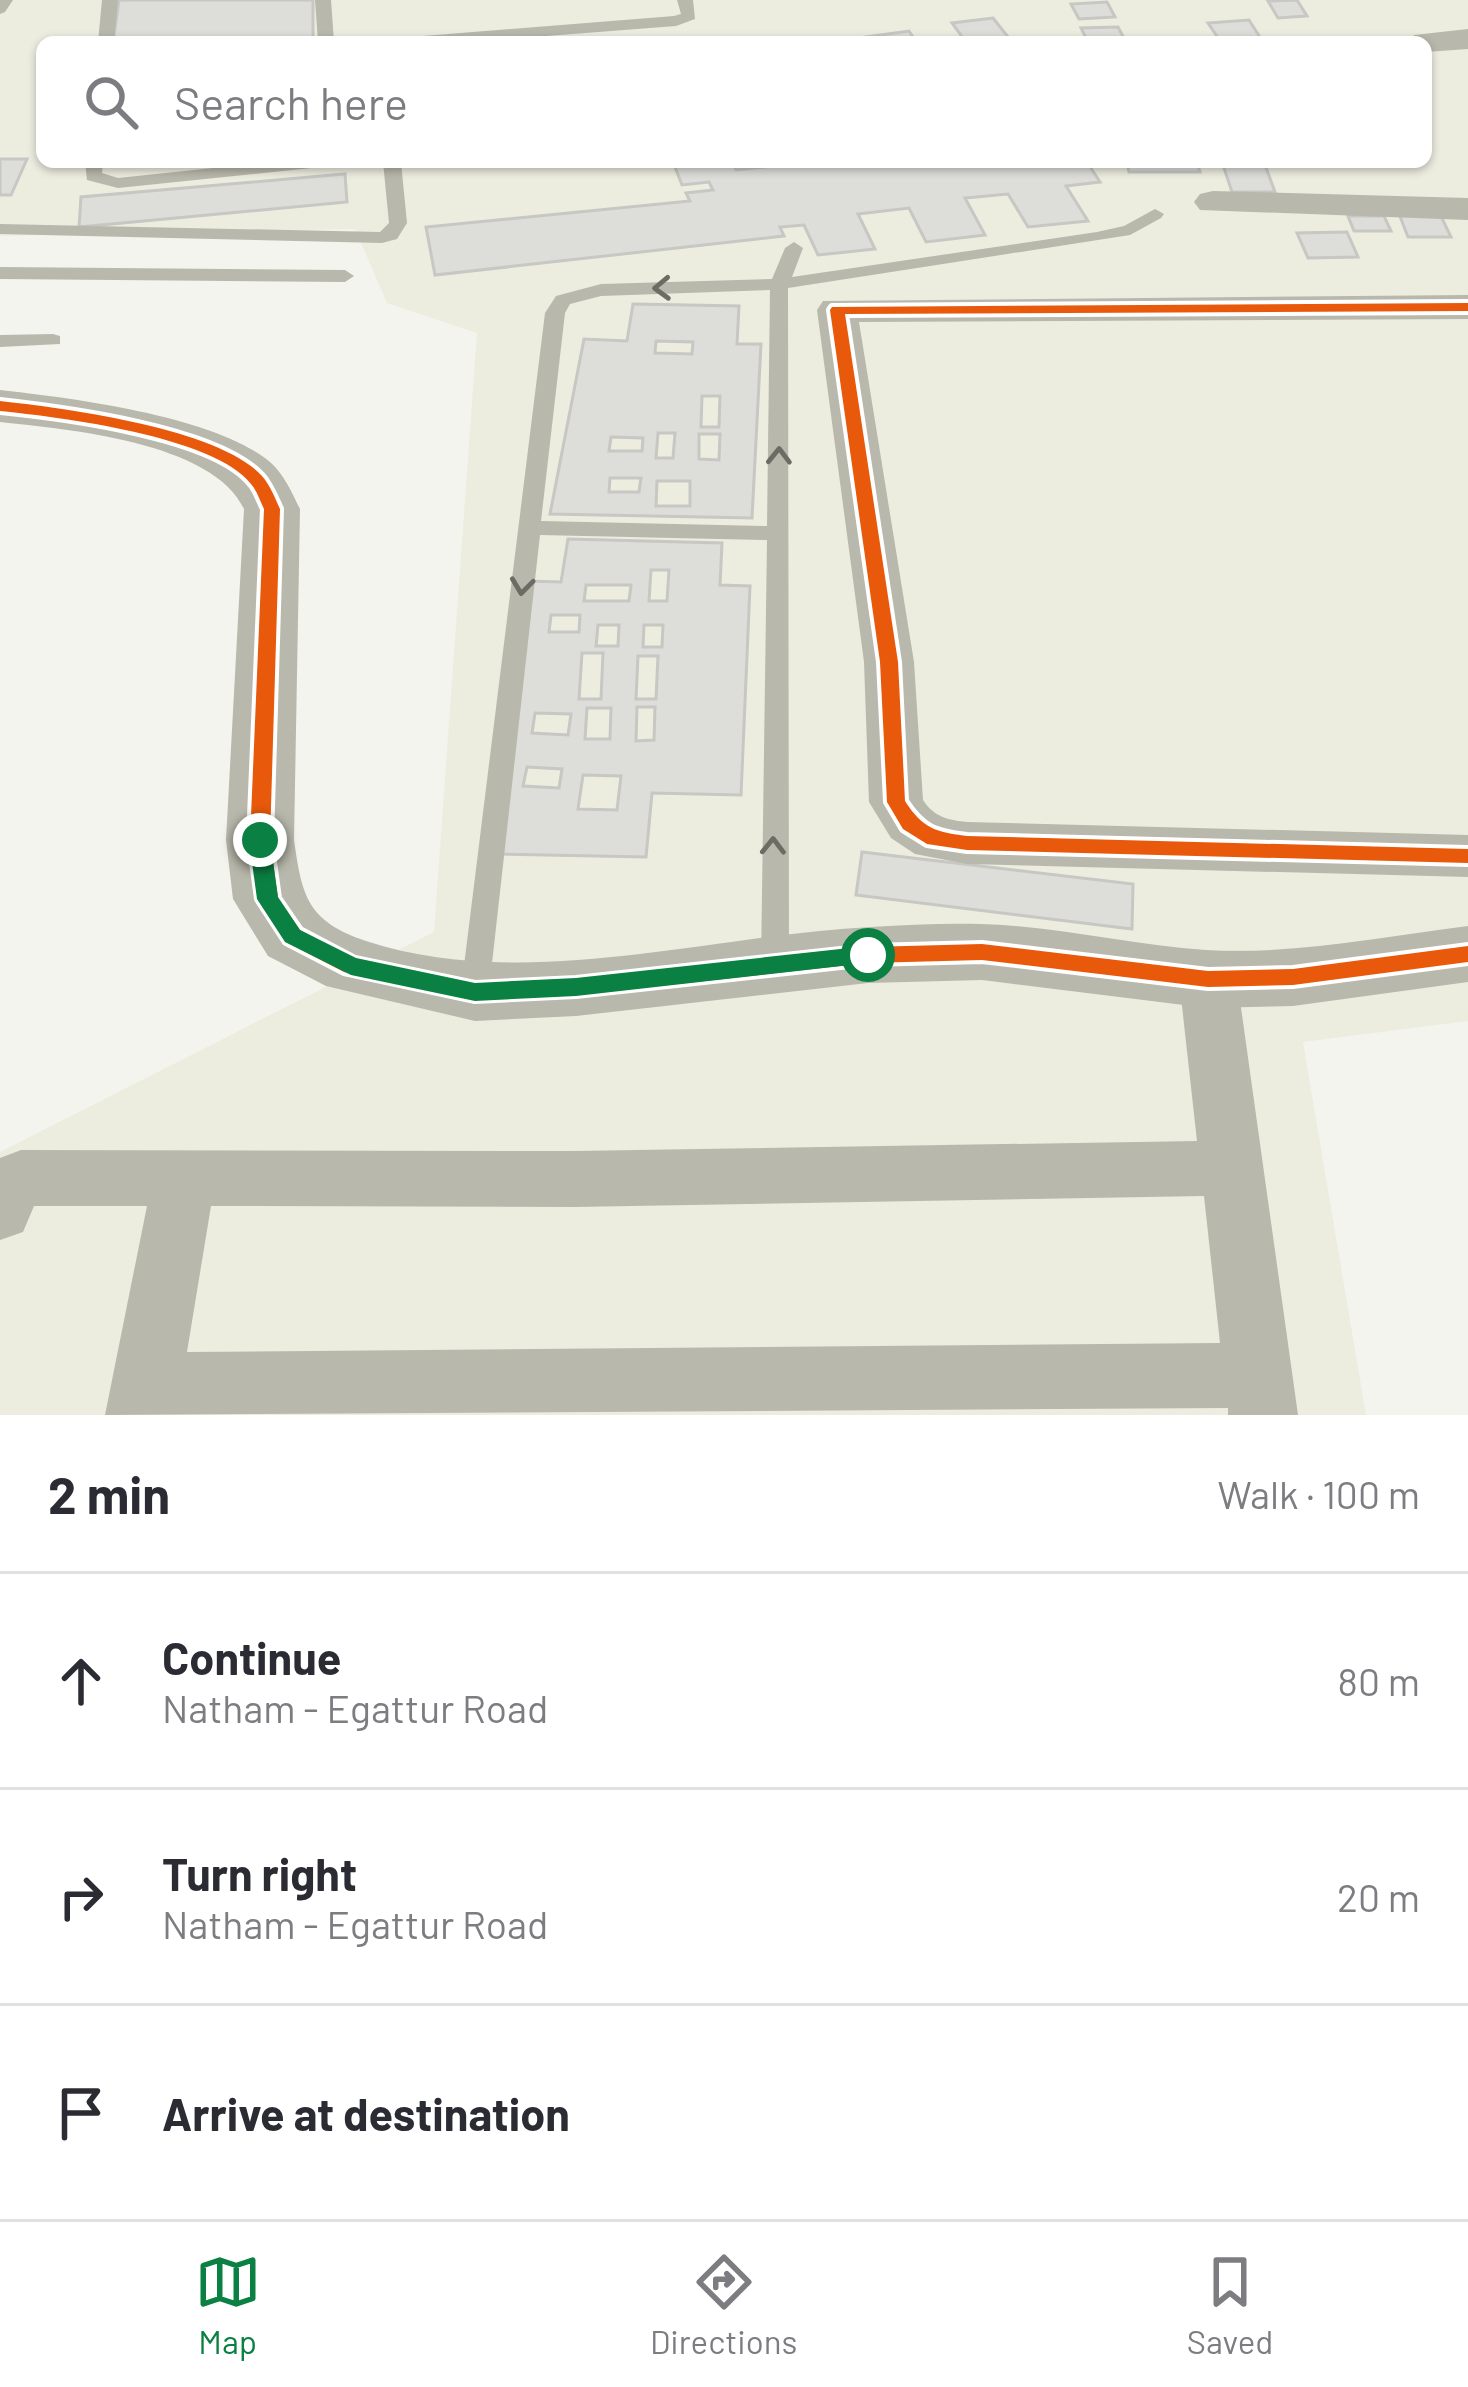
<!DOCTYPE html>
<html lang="en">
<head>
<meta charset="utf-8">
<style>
  :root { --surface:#fff; --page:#f7f7f7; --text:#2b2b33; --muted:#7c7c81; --line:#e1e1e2; --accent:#0b8043 }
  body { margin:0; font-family:Barlow,sans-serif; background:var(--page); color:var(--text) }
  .stop { position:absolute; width:36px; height:36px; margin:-27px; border:9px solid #0b8043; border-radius:50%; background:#fff }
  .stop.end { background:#0b8043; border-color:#fff; box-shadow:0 3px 12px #0008 }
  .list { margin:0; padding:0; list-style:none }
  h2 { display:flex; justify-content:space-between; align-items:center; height:156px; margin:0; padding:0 48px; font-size:51px }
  h2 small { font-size:39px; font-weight:400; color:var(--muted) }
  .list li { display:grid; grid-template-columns:78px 1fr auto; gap:36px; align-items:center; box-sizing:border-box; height:216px; padding:0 48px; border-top:3px solid var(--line) }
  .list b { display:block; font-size:45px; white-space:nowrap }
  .list p { margin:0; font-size:39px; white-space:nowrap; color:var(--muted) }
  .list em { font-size:39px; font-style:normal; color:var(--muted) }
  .icon { flex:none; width:66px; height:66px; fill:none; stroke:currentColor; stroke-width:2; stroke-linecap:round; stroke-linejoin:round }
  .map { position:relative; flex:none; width:1468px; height:1415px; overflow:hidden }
  .search { position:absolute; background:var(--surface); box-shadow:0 3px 9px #0004; left:36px; right:36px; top:36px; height:132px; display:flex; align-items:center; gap:30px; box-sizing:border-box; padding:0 42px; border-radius:18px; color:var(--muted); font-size:45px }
  .sheet { height:804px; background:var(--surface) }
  nav { display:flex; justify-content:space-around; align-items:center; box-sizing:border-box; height:168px; border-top:3px solid var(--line); background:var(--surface); font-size:33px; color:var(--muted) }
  nav a { display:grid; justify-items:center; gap:6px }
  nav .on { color:var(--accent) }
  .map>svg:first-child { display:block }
</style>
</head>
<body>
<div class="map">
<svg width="1468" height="1415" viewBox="0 0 1468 1415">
  <rect width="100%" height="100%" fill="#f4f4ef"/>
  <path fill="#ececdf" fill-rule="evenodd" d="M0,0h1468v1021l-165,21 63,373h-1366v-263l434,-220 43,-599 -90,-30 -32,-74 -355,7zM42,42h1384v120h-1384z"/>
  <g fill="#ddddd9" stroke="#c7c7c3" stroke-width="3" fill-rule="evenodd">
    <polygon points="119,0 313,0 313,42 113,42"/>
    <polygon points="1297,0 1307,16 1278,18 1268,1"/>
    <polygon points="1107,2 1115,17 1079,19 1071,4"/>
    <polygon points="993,18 1012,42 966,42 952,23"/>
    <polygon points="1249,20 1263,42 1221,42 1208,23"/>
    <polygon points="1118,27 1126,42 1088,42 1081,28"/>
    <polygon points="909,31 916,42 869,42 866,37"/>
    <polygon points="0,159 27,159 11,195 0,195"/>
    <polygon points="673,162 733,162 736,170 812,162 1087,162 1100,182 1066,186 1088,221 1028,227 1008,194 965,198 985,235 926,242 909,208 858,214 875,249 818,255 804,225 780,227 784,236 435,275 426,227 690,201 686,193 713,190 709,182 682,185"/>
    <polygon points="1127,162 1197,162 1200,172 1129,172"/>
    <polygon points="1222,162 1264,162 1275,192 1232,192"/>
    <polygon points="345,174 347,202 79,227 81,197"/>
    <polygon points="1398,211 1439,212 1451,237 1408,237"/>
    <polygon points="1348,216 1384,216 1391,231 1354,231"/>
    <polygon points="1347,232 1358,257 1308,258 1297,233"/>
    <path d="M633,304l106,2 -2,38h24l-9,174 -202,-4 34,-175 43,2zM656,341l37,1 -1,12 -37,-1zM702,396h18l-1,31h-18zM658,433h17l-2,25h-17zM699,434h21l-1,26 -20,-1zM611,437l32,1 -1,13h-33zM610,478h31l-2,14h-30zM657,481h33v25h-34z"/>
    <path d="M568,539l154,4 -2,42 30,1 -9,209 -89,-2 -6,64 -147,-3 28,-273 34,1zM651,570h18l-2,31h-18zM586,585h45l-2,16h-45zM551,615h29l-1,17h-30zM598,625h21l-1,21h-22zM644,625h19l-1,22h-19zM582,653h21l-2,46h-22zM638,656h20l-2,43h-20zM637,707h18l-1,33 -18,1zM587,708h24l-1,31h-25zM535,713l36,1 -3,21 -36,-2zM527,767l35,2 -3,19 -36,-2zM583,775l38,1 -4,34 -39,-1z"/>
    <polygon points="862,852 1133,884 1132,929 856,895"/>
  </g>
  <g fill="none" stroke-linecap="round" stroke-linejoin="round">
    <g fill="#b8b8ac" fill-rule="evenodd">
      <polygon points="0,0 13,0 5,12 0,14"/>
      <polygon points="102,0 118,0 114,42 98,42"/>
      <polygon points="315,0 331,0 334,42 318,42"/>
      <polygon points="677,0 693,0 695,19 676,26 471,42 403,42 411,37 674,16 681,14"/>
      <polygon points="85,162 103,162 102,173 118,178 270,162 330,162 321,167 118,188 87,180"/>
      <polygon points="383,162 401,162 407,223 397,239 382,243 0,234 0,224 380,232 389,223"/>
      <path d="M1155,209l9,5 -3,4 -31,17 -342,53 1,675 -4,8 -10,3 -10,-3 -4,-8 6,-423 -227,-5 -51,455 -4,8 -10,3 -10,-3 -4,-8 84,-677 11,-17 45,-12 171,-5 13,-31 9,-6 9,6 -11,29 305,-45 27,-6zM770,290l-3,236 -226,-5 24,-208 5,-9 31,-8z"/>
      <polygon points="0,267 345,270 354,276 345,282 0,279"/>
      <polygon points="53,334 60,336 60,344 0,347 0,335"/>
    </g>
    <g fill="#b8b8ac" fill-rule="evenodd">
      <polygon points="1468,29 1468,49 1426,52 1426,42 1409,42 1414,35"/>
      <polygon points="1213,191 1468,198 1468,220 1200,210 1194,202 1200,194"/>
      <path d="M1468,295v24l-609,3 55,340 9,138c11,17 25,20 44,22l501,13v42l-501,-13 -52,-10 -24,-16 -22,-36 -5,-140 -47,-352 6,-9z"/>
      <path d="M1208,956l21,6 8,17 61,436h-70v-7l-1123,7 42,-209h-113l-11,26 -23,8v-82l21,-8 552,1 624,-10 -18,-162 8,-17zM1204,1196l16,147 -1033,9 24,-146 362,1z"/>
    </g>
    <path fill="#b8b8ac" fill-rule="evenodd" d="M0,390c72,8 215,26 270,72 14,12 22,31 30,47l-6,331c8,56 13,81 72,101 158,52 344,-6 505,-14 36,-2 73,-4 109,-3 76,2 151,21 226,26 87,5 176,-13 262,-24v56l-175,24 -85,2 -226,-28 -114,3 -292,33 -101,5 -149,-35 -58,-30 -35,-57 -7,-59 18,-331c-31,-67 -177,-80 -244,-87z"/>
    <defs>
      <g id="cycleway">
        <path d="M1468,303v8l-623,3 53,348 7,139c18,28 31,31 62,35l501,13v14l-501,-13 -40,-6 -24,-15 -16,-27 -7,-140 -50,-352 2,-3z"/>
        <path d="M0,401c63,7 219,27 262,75 8,9 13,22 18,33l-10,331 8,58 22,32 55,29 120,25 101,-5 292,-32 114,-3 226,27 85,-2 175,-23v16l-175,23 -85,2 -226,-27 -114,3 -292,32 -101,5 -131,-28 -58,-30 -28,-43 -8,-59 14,-331c-4,-8 -7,-18 -13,-25 -37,-48 -192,-67 -251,-73z"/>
      </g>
    </defs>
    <use href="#cycleway" stroke="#fff" stroke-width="8"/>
    <use href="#cycleway" fill="#e8590c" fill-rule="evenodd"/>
  </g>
  <defs><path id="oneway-chevron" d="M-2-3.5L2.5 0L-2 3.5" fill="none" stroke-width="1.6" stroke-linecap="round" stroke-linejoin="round" transform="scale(3)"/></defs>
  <g stroke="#6c6c64">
    <use href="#oneway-chevron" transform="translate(662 288) rotate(178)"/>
    <use href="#oneway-chevron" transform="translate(779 456) rotate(-89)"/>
    <use href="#oneway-chevron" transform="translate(522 586) rotate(97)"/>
    <use href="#oneway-chevron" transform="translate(773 846) rotate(-89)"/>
  </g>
  <polygon fill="#0b8043" points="260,832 270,840 278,897 300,930 356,958 475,983 576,978 868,946 879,955 868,963 576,996 475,1001 351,975 285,942 257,899 249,840"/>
</svg>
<div class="stop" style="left:868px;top:955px"></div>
<div class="stop end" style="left:260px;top:840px"></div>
<div class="search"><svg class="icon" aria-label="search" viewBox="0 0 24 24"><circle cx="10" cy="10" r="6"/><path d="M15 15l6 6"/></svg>Search here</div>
</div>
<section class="sheet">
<h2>2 min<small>Walk · 100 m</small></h2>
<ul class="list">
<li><svg class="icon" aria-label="ahead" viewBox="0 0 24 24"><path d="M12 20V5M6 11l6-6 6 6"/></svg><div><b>Continue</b><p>Natham - Egattur Road</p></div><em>80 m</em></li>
<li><svg class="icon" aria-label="right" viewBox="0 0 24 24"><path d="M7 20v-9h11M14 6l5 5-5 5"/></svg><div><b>Turn right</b><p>Natham - Egattur Road</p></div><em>20 m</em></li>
<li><svg class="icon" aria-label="arrive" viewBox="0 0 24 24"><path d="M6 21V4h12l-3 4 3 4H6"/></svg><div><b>Arrive at destination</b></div></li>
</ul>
</section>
<nav>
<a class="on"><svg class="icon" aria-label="map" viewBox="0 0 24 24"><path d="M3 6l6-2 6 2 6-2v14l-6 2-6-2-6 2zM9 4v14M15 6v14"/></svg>Map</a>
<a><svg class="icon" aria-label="directions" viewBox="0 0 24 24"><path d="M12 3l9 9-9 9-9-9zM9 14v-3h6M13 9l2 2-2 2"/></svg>Directions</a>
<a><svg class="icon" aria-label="saved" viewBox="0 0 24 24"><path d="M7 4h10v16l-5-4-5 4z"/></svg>Saved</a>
</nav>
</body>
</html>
